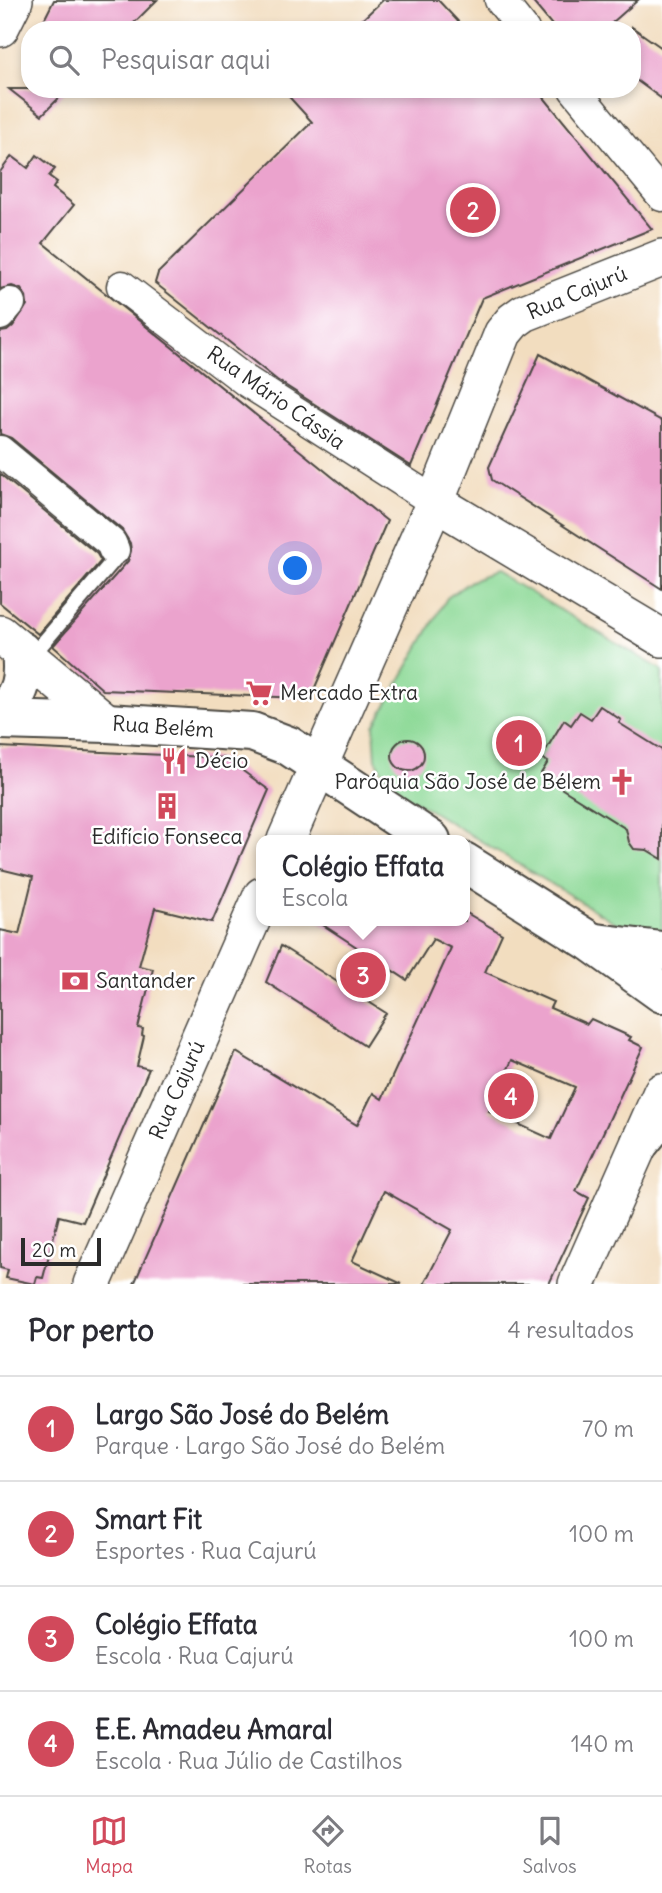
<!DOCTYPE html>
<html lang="pt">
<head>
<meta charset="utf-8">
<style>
  :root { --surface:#fff; --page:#f7f7f7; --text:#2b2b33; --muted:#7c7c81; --line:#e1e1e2; --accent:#d1495b }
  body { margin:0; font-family:Delius,sans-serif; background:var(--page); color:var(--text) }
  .scale { position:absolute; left:21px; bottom:18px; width:80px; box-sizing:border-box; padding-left:7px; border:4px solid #2b2b2b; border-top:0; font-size:19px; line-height:24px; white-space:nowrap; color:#2b2b2b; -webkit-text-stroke:5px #fff; paint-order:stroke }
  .you { position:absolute; left:296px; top:569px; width:24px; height:24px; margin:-18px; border:5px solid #fff; border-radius:50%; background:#1a73e8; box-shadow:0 0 0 10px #1a73e833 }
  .badge { display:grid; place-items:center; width:46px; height:46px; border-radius:50%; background:var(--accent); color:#fff; font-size:23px; font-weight:700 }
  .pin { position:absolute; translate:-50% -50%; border:4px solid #fff; box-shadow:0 2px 7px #0006 }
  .popup { position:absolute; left:256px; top:835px; width:214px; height:91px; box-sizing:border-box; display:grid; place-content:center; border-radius:14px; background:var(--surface); filter:drop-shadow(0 2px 5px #0005); font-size:23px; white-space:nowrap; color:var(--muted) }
  .popup b { font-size:26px; color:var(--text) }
  .popup::after { content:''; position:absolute; left:50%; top:100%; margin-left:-14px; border:14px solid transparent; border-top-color:var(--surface) }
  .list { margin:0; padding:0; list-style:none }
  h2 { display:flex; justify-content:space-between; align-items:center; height:91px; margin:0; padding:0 28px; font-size:30px }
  h2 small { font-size:23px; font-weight:400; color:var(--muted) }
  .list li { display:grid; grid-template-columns:46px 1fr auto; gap:21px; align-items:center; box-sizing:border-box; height:105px; padding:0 28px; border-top:2px solid var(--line) }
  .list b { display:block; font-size:26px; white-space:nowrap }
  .list p { margin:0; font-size:23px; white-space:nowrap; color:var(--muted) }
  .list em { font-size:23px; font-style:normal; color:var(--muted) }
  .icon { flex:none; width:38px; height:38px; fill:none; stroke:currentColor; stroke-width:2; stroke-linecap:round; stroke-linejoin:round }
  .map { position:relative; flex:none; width:662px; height:1284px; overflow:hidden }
  .search { position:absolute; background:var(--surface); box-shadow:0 4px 10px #0003; left:21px; right:21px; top:21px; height:77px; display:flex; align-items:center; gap:18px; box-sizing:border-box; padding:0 24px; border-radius:28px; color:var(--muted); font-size:26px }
  .sheet { height:511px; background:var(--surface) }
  nav { display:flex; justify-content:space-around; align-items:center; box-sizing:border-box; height:98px; border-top:2px solid var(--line); background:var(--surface); font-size:19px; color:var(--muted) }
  nav a { display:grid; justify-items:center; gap:4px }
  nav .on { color:var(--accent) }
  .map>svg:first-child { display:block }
</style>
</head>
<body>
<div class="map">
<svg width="662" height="1284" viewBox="0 0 662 1284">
  <rect width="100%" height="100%" fill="#fff"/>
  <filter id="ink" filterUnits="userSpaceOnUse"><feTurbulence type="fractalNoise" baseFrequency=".0143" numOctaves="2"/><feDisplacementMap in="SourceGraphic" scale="14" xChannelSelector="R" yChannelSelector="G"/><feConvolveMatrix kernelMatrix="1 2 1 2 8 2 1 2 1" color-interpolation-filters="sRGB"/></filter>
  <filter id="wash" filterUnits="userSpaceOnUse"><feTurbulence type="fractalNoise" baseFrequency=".00686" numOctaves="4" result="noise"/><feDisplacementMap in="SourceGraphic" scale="28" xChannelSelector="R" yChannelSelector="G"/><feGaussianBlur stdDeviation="1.57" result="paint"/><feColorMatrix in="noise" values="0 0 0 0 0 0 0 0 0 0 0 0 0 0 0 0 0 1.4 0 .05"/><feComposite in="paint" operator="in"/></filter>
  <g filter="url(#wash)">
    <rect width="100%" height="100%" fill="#f2ddbf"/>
    <polygon fill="#8cd996" stroke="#5c8260" stroke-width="2" points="496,572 662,670 662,940 649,940 614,922 400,792 385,776 376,759 374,726 447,598 471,581"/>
    <g id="blocks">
      <g fill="#eba3cd" fill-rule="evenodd">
        <polygon points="54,0 157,0 127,30 39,30"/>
        <polygon points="383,0 438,0 466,30 351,30"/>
        <polygon points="531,0 638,0 604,30 556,30"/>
        <polygon points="632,27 662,48 662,99 632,77"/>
        <polygon points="9,89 68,89 42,115"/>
        <polygon points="282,89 537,89 652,229 482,298 411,466 277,380 155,283 158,273 312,122"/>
        <polygon points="37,155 55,169 49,176 57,182 53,188 74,205 43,243 387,521 313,692 302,698 103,690 53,646 128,561 131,551 130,543 122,530 11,438 0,434 0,332 7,331 13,326 27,305 26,296 21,289 12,286 0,289 0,172 12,156 28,168"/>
        <polygon points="540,354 662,421 662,589 492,480 489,467"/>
        <polygon points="0,474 97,554 101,561 38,634 0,603"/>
        <polygon points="600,706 621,720 619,723 662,750 662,859 647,850 634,849 629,842 626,829 540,775 548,762 541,758 564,720 571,725 580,712 591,719"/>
        <circle cx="408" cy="755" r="16"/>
        <polygon points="0,747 225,758 269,790 212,922 155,908 139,966 153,969 138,1028 143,1029 142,1035 144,1036 137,1066 149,1069 83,1222 59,1216 43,1278 37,1277 35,1284 6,1278 8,1270 0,1268 0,930 19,934 33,877 0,869"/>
        <path d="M465,912l37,22 -17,38 68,30 -3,6 37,16 4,-5 40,18 -2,3 14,7 -67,144 13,7 -40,86h-125l28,-54 -68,-39 -32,70 50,23h-268l102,-232 121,73 16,-32 9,6 69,-151 -18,-9 -26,41 -90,-59h148zM512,1060l63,27 -24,52 -62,-28z"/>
        <polygon points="281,946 386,1013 365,1046 266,982"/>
      </g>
    </g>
  </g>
  <g filter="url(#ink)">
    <use href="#blocks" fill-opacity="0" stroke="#494641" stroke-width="2"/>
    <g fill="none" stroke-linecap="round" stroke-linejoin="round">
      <defs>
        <polyline id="service" points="31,657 113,561 114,550"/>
        <g id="minor">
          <polyline points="500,0 524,30"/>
          <polyline points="574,89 662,196"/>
          <polyline points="122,286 246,381 435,502"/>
          <polyline points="0,315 10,303"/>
          <polyline points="0,451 111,543 114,550"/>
        </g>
        <g id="tertiary">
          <polyline points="0,28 14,0"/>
          <polyline points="435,502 662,638"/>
          <polyline points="0,634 107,723"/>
          <polyline points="286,840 435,502 503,333 513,321 524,313 662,258"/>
          <polyline points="92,1284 262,896"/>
          <polyline points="577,1284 662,1092"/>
        </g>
        <g id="secondary">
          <path d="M0,713c22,-18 24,-35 21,-62"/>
          <polyline points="0,720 107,723 252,732 289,746 431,840"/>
          <polyline points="464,862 591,942 662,993"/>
          <polyline points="596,943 662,951"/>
          <polyline points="641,1141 662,1115"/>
        </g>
      </defs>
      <use href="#service" stroke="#494641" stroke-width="18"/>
      <use href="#minor" stroke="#494641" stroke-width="33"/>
      <use href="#tertiary" stroke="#494641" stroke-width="40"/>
      <use href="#secondary" stroke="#494641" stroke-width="42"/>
      <use href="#service" stroke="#fff" stroke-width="14"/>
      <use href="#minor" stroke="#fff" stroke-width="30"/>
      <use href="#tertiary" stroke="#fff" stroke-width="37"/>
      <use href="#secondary" stroke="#fff" stroke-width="38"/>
    </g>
  </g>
  <defs>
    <symbol id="supermarket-bare" viewBox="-9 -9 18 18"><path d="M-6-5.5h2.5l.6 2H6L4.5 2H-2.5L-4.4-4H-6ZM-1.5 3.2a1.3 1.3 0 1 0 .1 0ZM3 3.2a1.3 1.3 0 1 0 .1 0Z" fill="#d1495b" stroke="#fff" stroke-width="2.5" paint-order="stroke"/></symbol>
    <symbol id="restaurant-bare" viewBox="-9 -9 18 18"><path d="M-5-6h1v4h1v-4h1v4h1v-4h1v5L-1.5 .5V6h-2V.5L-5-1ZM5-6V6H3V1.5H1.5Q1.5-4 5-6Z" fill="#d1495b" stroke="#fff" stroke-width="2.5" paint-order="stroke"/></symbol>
    <symbol id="church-bare" viewBox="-9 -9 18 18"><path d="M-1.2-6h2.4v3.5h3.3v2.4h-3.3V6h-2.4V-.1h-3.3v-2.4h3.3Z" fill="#d1495b" stroke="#fff" stroke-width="2.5" paint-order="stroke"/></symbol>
    <symbol id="building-bare" viewBox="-9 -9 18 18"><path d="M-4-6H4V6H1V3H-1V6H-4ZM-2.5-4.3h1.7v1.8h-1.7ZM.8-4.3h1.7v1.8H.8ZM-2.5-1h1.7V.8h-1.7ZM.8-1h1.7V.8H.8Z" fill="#d1495b" stroke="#fff" stroke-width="2.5" paint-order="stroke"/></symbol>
    <symbol id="bank-bare" viewBox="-9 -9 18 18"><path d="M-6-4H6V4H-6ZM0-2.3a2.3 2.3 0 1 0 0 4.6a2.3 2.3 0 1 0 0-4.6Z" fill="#d1495b" stroke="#fff" stroke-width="2.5" paint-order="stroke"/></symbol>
  </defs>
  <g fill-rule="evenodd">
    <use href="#supermarket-bare" x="240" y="674" width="38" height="38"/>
    <use href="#restaurant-bare" x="155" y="742" width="38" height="38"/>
    <use href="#church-bare" x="603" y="763" width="38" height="38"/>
    <use href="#building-bare" x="148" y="787" width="38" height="38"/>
    <use href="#bank-bare" x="56" y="962" width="38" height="38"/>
  </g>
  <g text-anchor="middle" stroke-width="5" stroke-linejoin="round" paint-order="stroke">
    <g font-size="21" fill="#2b2b2b" stroke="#fff">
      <text transform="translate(577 293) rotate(-23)" y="7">Rua Cajurú</text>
      <text transform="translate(276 398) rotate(35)" y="7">Rua Mário Cássia</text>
      <text transform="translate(163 727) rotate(4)" y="7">Rua Belém</text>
      <text transform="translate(177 1090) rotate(-66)" y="7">Rua Cajurú</text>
    </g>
    <g font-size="21" fill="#2b2b2b" stroke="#fff" text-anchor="start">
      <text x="280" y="700">Mercado Extra</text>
      <text x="195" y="768">Décio</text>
      <text x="601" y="789" text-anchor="end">Paróquia São José de Bélem</text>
      <text x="167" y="844" text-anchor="middle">Edifício Fonseca</text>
      <text x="96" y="988">Santander</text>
    </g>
  </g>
</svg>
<div class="scale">20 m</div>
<div class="you"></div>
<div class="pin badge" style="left:519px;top:743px">1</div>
<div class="pin badge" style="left:473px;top:210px">2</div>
<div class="pin badge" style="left:363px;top:975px">3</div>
<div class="popup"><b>Colégio Effata</b>Escola</div>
<div class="pin badge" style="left:511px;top:1096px">4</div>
<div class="search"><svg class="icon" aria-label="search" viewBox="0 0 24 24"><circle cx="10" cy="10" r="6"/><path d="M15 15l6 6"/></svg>Pesquisar aqui</div>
</div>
<section class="sheet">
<h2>Por perto<small>4 resultados</small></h2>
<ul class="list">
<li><span class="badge">1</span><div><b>Largo São José do Belém</b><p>Parque · Largo São José do Belém</p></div><em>70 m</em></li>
<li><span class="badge">2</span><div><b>Smart Fit</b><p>Esportes · Rua Cajurú</p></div><em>100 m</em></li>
<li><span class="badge">3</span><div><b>Colégio Effata</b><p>Escola · Rua Cajurú</p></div><em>100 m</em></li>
<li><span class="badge">4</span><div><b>E.E. Amadeu Amaral</b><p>Escola · Rua Júlio de Castilhos</p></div><em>140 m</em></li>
</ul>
</section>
<nav>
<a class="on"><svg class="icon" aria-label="map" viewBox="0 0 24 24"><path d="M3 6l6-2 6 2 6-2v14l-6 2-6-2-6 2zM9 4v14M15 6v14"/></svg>Mapa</a>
<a><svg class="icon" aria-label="directions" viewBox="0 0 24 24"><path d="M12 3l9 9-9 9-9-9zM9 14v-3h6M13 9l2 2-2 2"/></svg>Rotas</a>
<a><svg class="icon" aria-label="saved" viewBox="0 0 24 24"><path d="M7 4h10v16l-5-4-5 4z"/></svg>Salvos</a>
</nav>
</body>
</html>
